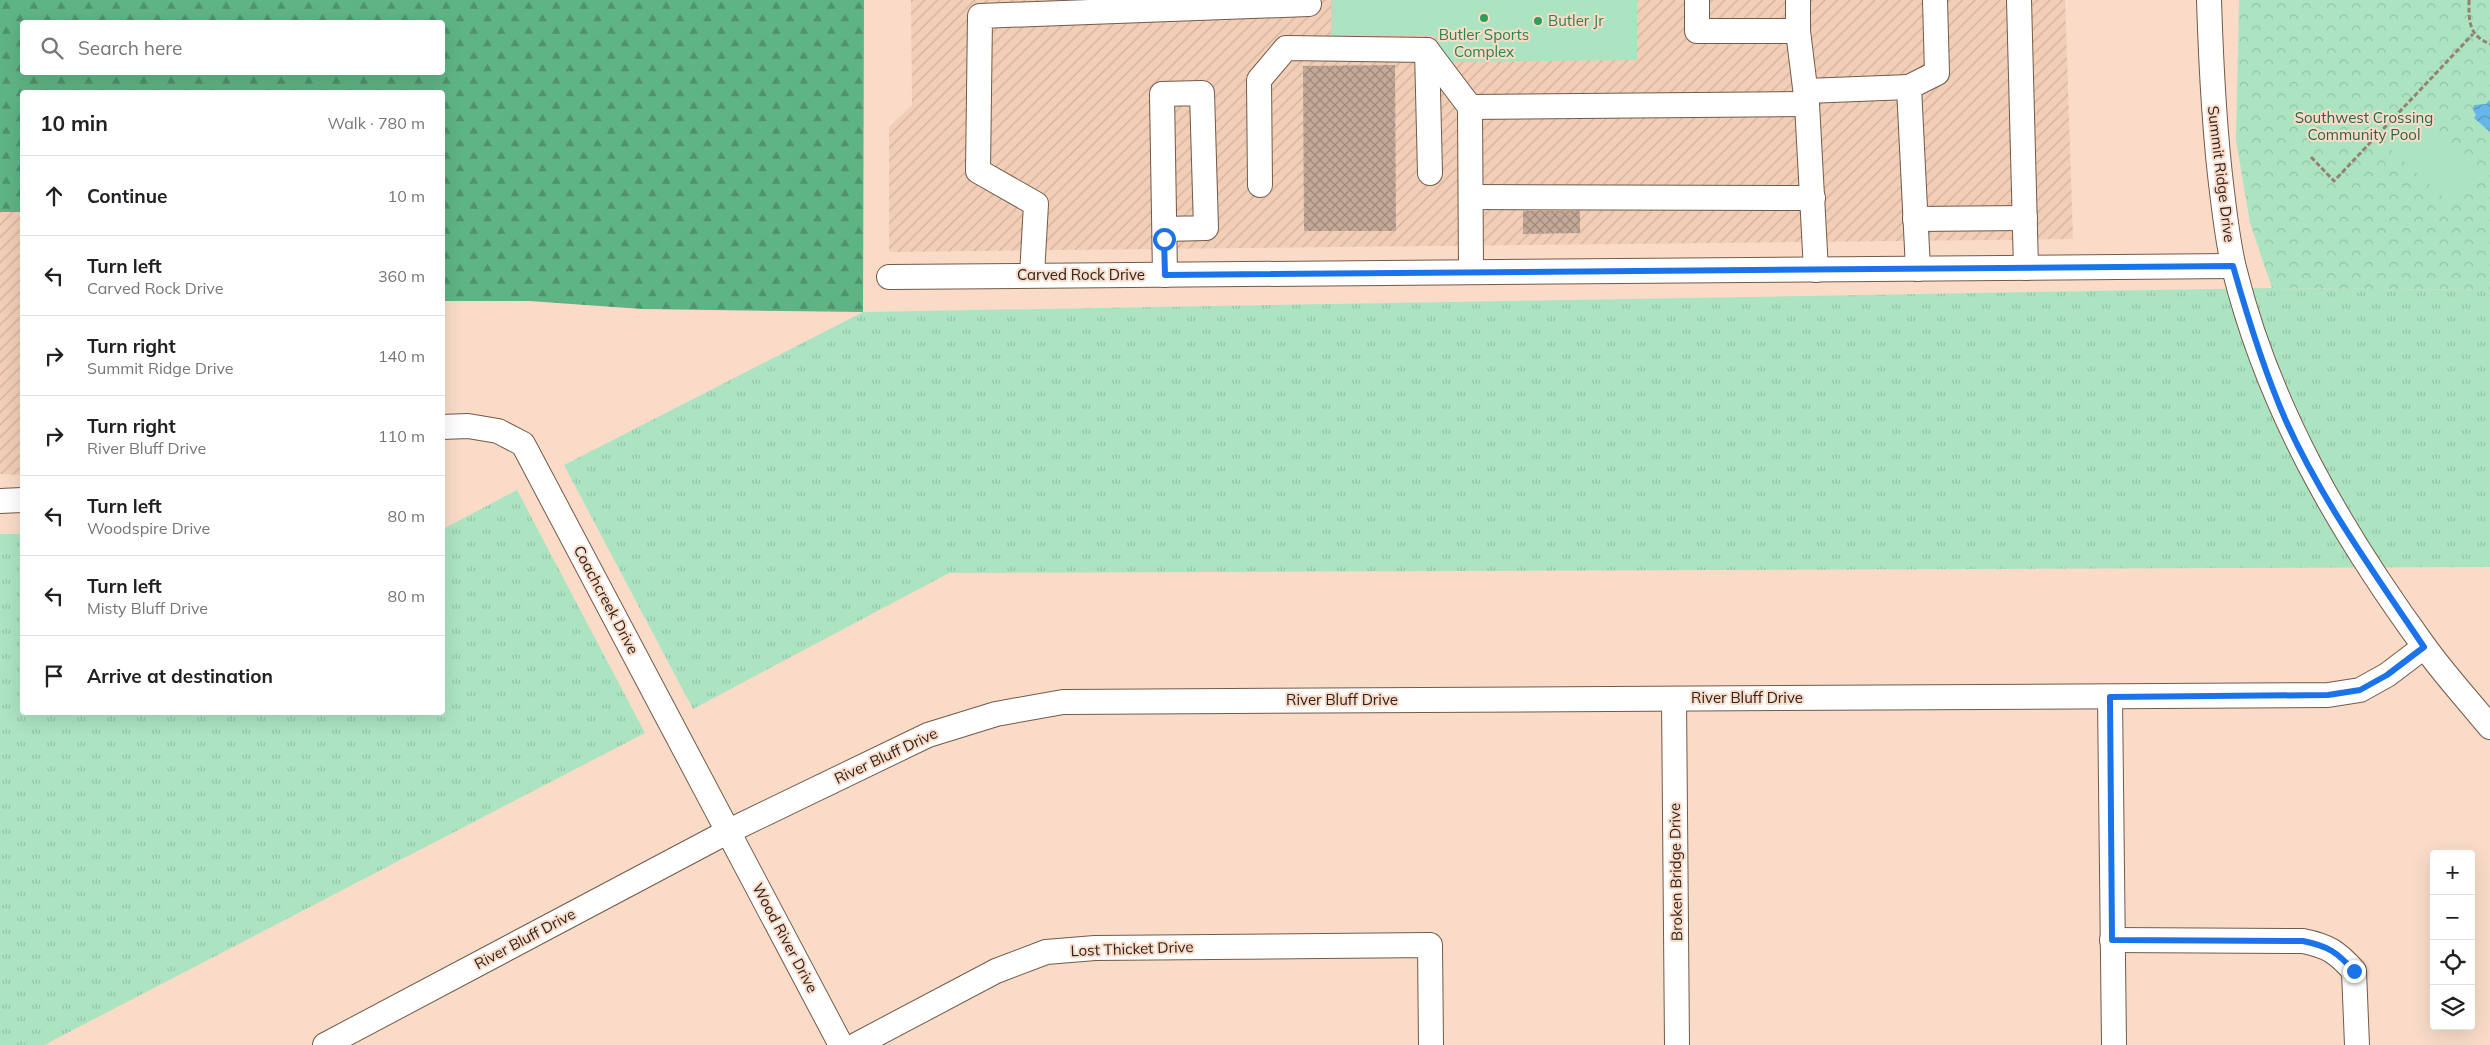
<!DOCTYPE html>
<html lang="en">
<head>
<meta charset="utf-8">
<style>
  :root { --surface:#fff; --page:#f2f2f2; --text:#202124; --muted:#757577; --line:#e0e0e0 }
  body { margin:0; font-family:Mulish,sans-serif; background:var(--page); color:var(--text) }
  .controls { position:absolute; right:15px; bottom:15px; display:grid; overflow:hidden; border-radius:5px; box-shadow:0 5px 20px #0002 }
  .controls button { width:45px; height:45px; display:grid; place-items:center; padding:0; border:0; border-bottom:1px solid var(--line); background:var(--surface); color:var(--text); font:25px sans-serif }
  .stop { position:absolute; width:15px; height:15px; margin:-11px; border:4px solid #1a73e8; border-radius:50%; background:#fff }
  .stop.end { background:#1a73e8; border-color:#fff; box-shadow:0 1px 5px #0008 }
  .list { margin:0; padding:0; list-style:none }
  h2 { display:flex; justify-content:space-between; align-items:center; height:65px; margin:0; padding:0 20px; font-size:21px }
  h2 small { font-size:16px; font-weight:400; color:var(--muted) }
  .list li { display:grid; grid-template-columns:32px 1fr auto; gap:15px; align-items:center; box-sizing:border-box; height:80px; padding:0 20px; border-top:1px solid var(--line) }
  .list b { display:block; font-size:19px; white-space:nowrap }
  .list p { margin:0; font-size:16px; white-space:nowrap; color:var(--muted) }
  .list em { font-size:16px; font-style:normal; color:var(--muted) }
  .icon { flex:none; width:28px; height:28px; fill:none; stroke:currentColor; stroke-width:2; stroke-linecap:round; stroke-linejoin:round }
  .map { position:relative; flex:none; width:2490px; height:1045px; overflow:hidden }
  .search { position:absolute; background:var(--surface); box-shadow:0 5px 20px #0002; left:20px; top:20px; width:425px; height:55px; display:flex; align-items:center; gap:12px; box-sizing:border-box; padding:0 18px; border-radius:5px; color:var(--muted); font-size:19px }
  .panel { position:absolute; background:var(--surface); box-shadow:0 5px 20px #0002; left:20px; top:90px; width:425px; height:625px; border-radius:5px }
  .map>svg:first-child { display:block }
</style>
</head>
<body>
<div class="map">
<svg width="2490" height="1045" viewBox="0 0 2490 1045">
  <defs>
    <pattern id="industrial-furrows" width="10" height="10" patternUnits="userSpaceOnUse" patternTransform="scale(1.25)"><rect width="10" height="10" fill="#f2ceb7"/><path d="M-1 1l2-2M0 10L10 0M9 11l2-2" fill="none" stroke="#d0b19d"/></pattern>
    <pattern id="grass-tufts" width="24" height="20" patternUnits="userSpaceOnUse" patternTransform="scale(1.25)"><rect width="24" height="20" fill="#ace4c2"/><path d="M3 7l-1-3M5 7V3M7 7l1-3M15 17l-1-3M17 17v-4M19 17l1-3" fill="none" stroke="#94c3a6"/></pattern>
    <pattern id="forest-firs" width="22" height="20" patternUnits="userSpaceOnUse" patternTransform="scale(1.25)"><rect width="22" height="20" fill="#5fb485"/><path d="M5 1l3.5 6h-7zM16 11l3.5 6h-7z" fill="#4f926c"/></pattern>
    <pattern id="park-crowns" width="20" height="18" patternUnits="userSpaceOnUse" patternTransform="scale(1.25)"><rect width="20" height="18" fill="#ace4c2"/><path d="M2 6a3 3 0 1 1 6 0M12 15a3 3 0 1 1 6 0" fill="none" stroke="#94c3a6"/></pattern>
    <pattern id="water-waves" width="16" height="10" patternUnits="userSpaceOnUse" patternTransform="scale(1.25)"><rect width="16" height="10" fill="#66b6e9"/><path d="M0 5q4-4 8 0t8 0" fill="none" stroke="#5494bc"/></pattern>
    <pattern id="building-cross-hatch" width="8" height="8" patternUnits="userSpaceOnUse" patternTransform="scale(1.25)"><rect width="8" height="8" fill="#c5a997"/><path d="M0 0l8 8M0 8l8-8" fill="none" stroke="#a0897a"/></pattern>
  </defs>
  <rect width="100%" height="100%" fill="#f9dbc8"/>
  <g fill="url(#industrial-furrows)">
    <polygon points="911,0 1331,0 1331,36 1435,36 1637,60 1637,0 2065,0 2073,239 889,252 889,127 912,105"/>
    <polygon points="0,212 22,212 22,474 19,475 0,474"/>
  </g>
  <g fill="url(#grass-tufts)">
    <polygon points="2272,288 2490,290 2490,567 949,573 693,709 564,465 863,312"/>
    <polygon points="517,490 645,733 44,1045 0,1045 0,534 22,534 22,712 442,712 443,529"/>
  </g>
  <path fill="url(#forest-firs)" fill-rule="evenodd" d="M0,0h864l-1,312 -221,-3 -113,-8h-86l-1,-209h-420v120h-22zM22,22h420v50h-420z"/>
  <polygon fill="url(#park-crowns)" points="2239,0 2490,0 2490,290 2272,288 2250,223 2236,140"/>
  <g fill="#ace4c2">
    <polygon points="1331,0 1637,0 1637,60 1447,62 1435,36 1331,36"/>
    <polygon points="2418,111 2481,170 2449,202 2386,145"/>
  </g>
  <polygon fill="url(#water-waves)" points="2490,100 2490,132 2474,118 2476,115 2473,110 2474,105 2486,104"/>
  <g fill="url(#building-cross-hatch)">
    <polygon points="1395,65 1396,231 1304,231 1303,66"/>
    <polygon points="1523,211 1580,211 1580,233 1523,234"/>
  </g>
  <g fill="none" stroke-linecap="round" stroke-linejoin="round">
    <defs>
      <g id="minor">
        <polyline points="1697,0 1697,31 1798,31"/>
        <polyline points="1798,0 1798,31 1807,104 1816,270"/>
        <polyline points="2019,0 2026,268"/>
        <path d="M2209,0c2,65 5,128 13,192 3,25 6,51 12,76 34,139 106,263 190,378 20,28 44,54 66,81"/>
        <polyline points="1427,50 1430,173"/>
        <polyline points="1909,87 1937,73 1935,0"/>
        <polyline points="1806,91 1909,87 1918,269"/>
        <polyline points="1470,107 1807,104"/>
        <polyline points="1260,185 1259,80 1286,48 1427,50 1470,107 1471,272"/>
        <polyline points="1471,197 1813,198"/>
        <polyline points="1915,219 2025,218"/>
        <polyline points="1165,229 1206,228 1202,93 1162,94 1165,275"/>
        <polyline points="1032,275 1036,204 978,171 980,16 1309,4"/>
        <polyline points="889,277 2233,266"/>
        <polyline points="442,427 468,426 498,431 523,444 841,1045"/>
        <polyline points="0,501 22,500"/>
        <polyline points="2110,697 2114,1045"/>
        <polyline points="1674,699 1677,1045"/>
        <path d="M2112,940l191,1c25,5 34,11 51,30l3,74"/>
        <polyline points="325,1045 727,832 928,735 996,714 1063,702 2328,695 2360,690 2387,675 2424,647"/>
        <polyline points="856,1045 996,971 1046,952 1095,948 1430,945 1431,1045"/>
      </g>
    </defs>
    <use href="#minor" stroke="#735a49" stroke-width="26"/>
    <g stroke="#958174" stroke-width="3" stroke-dasharray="5 2.5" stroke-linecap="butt">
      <path d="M2469,0c0,21 -1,35 21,44"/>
      <polyline points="2311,157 2334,181 2473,34"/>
    </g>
    <use href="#minor" stroke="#fff" stroke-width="24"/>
  </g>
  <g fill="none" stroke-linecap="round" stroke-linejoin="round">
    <path stroke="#1a73e8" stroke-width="6" d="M1164,239l1,36 1068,-9c15,53 31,105 53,155 36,80 89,153 138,226l-37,28 -27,15 -32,5 -218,2 2,243 191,1c25,5 34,11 51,30"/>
  </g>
  <g fill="#2e9e5b" stroke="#f9dbc8" stroke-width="2">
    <circle cx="1484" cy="18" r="5"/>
    <circle cx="1538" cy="21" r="5"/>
  </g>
  <g text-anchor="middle" stroke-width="4" stroke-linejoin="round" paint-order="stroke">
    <g font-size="15" fill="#27864d" stroke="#f9dbc8" text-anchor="start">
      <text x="1548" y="26">Butler Jr</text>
      <text x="1484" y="40" text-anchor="middle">Butler Sports<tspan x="1484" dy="17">Complex</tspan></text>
    </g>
    <g font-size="15" fill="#286646" stroke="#f9dbc8">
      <text x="2364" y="123">Southwest Crossing<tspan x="2364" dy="17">Community Pool</tspan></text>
    </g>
    <g font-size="15" fill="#2e231c" stroke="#f9dbc8">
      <text transform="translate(2221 174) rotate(83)" y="5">Summit Ridge Drive</text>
      <text x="1081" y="280">Carved Rock Drive</text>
      <text transform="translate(606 600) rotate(62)" y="5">Coachcreek Drive</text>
      <text x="1747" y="703">River Bluff Drive</text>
      <text x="1342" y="705">River Bluff Drive</text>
      <text transform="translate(886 756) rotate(-25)" y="5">River Bluff Drive</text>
      <text transform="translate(1676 872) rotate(-91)" y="5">Broken Bridge Drive</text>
      <text transform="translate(785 938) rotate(62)" y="5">Wood River Drive</text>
      <text transform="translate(525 939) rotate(-28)" y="5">River Bluff Drive</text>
      <text transform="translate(1132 949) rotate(-2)" y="5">Lost Thicket Drive</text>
    </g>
  </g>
</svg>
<div class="controls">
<button>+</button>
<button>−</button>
<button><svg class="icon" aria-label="locate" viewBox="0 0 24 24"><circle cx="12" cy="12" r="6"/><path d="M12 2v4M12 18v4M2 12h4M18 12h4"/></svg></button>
<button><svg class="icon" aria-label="layers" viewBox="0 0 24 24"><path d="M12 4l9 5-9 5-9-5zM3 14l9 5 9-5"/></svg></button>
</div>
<div class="stop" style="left:1164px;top:239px"></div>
<div class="stop end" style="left:2354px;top:971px"></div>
<div class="search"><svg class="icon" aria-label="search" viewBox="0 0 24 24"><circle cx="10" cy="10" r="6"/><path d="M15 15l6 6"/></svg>Search here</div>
<section class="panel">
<h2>10 min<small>Walk · 780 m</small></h2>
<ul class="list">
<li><svg class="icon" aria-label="ahead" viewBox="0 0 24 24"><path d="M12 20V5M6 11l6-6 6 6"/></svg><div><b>Continue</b></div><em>10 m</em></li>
<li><svg class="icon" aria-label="left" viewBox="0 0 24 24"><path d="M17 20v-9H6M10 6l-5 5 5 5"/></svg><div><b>Turn left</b><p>Carved Rock Drive</p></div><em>360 m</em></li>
<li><svg class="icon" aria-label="right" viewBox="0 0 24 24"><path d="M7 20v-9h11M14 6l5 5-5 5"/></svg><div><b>Turn right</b><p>Summit Ridge Drive</p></div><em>140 m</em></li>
<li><svg class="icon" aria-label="right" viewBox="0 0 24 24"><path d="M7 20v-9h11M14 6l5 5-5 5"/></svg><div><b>Turn right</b><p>River Bluff Drive</p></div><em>110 m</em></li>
<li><svg class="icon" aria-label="left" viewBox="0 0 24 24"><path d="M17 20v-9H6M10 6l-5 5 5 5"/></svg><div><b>Turn left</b><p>Woodspire Drive</p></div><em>80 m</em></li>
<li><svg class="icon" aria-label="left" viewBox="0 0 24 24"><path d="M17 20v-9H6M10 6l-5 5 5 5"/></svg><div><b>Turn left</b><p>Misty Bluff Drive</p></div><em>80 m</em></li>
<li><svg class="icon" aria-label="arrive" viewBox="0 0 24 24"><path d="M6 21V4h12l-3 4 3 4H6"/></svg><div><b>Arrive at destination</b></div></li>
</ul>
</section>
</div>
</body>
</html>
